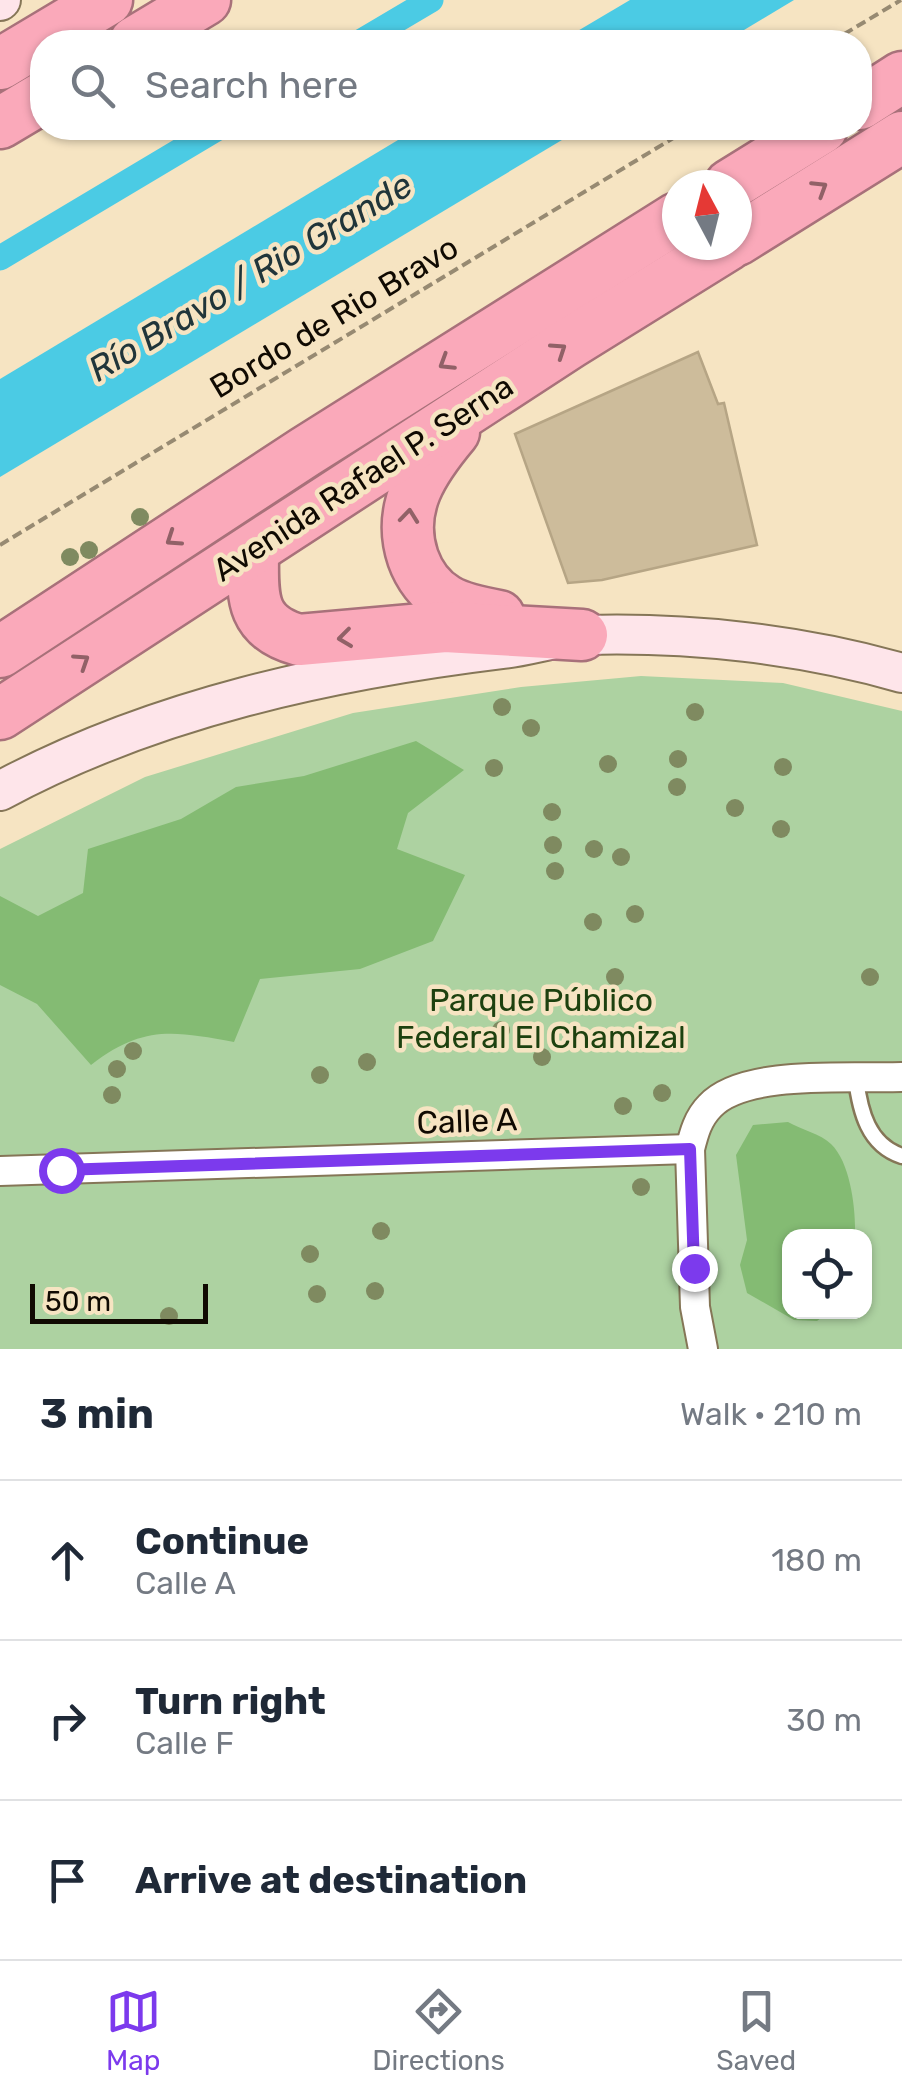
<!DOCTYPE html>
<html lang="en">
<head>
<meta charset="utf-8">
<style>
  :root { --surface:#fff; --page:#f2f2f3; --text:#1f2937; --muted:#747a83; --line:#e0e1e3; --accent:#7c3aed }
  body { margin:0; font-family:Rubik,sans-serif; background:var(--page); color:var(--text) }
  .controls { position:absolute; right:30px; bottom:30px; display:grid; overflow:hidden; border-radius:20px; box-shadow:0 2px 8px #0004 }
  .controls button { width:90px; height:90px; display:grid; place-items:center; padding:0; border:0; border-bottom:2px solid var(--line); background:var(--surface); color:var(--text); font:50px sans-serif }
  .compass { position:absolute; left:662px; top:170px; width:90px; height:90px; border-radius:50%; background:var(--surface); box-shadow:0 2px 8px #0004; rotate:353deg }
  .scale { position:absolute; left:30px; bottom:25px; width:178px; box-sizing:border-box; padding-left:10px; border:5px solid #100a02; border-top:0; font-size:28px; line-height:35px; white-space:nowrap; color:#100a02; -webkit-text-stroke:8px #f6e4c2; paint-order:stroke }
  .stop { position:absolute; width:30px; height:30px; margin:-22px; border:8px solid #7c3aed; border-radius:50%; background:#fff }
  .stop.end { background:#7c3aed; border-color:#fff; box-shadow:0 2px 10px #0008 }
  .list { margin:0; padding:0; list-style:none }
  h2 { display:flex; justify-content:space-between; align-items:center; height:130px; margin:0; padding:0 40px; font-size:42px }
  h2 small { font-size:32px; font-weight:400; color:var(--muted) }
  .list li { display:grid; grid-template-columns:65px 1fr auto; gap:30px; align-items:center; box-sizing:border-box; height:160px; padding:0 40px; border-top:2px solid var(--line) }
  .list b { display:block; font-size:38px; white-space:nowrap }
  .list p { margin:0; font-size:32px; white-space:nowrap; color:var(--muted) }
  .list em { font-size:32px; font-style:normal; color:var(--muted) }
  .icon { flex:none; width:55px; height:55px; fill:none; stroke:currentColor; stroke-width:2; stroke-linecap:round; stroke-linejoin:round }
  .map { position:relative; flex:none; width:902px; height:1349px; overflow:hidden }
  .search { position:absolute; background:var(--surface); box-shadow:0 2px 8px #0004; left:30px; right:30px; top:30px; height:110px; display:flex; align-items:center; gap:25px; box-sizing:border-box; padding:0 35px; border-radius:40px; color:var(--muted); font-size:38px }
  .sheet { height:610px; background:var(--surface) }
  nav { display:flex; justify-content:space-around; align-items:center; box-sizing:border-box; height:140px; border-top:2px solid var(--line); background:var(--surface); font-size:28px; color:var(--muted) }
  nav a { display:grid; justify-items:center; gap:5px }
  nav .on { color:var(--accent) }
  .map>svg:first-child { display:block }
</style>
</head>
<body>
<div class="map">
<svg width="902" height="1349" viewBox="0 0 902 1349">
  <rect width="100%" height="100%" fill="#f6e4c2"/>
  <path fill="#add2a1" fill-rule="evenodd" d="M641,676l142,7 119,28v638h-902v-500l145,-72 208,-64 168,-26zM790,1236h74v76h-74z"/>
  <g fill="#84bb73">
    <path d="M416,741l48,29 -56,43 -11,36 68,26 -32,66 -73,28 -100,10 -26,63c-61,-11 -91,-17 -143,23l-54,-61 -37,-19v-89l38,20 45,-23 5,-44 93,-30 55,-32 68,-11z"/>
    <path d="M788,1122c12,7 33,12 43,22 20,19 25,67 24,92h-65v76h39l-12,9 -23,-1 -47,-27 -7,-28 7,-25 -11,-85 17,-30z"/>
  </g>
  <g fill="#4bcbe4">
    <polygon points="630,0 794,0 724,42 559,42"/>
    <polygon points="418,128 582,128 0,477 0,379"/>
  </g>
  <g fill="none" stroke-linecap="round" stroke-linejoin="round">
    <g stroke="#4bcbe4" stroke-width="25">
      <polyline points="360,42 431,0"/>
      <polyline points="0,258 218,128"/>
    </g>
  </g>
  <polygon fill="#cdbc9b" stroke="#b6a585" stroke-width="2.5" points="698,352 718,404 724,403 757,545 602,580 568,583 515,434"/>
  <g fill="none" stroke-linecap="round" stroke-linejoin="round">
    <defs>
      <path id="lane" d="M856,1079c4,32 12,66 46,77"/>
      <g id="street">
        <polyline points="0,1171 690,1149"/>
        <path d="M703,1349l-8,-42 -5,-158c4,-16 8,-31 20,-43 34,-37 142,-27 192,-29"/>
      </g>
      <g id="secondary">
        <polyline points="0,1 1,0"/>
        <path d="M0,791c154,-83 331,-121 503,-142 27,-3 55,-13 82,-14 105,-3 216,9 317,38"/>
      </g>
      <g id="highway">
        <polyline points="135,42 205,0"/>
        <polyline points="0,64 107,0"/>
        <polyline points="860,104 902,77"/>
        <polyline points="0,123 42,98"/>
        <polyline points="730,185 822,128"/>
        <polyline points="737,240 902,137"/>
        <path d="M454,432c-31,37 -58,76 -41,126 6,17 18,33 33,42 15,9 36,13 53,16"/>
        <path d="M253,550c0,44 -5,76 46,90l146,-13 137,8"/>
        <polyline points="0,652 305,452 677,218"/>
        <polyline points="0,714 570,343 728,245"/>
      </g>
    </defs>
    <use href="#lane" stroke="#857657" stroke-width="19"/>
    <use href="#street" stroke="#857657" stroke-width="32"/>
    <use href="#secondary" stroke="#857657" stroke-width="42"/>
    <use href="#highway" stroke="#a8717a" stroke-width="55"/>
    <g stroke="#978a72" stroke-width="4" stroke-dasharray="10 5" stroke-linecap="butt">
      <polyline points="831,42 901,0"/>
      <polyline points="0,545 690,128"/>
    </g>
    <use href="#lane" stroke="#fff" stroke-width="14"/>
    <use href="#street" stroke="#fff" stroke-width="28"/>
    <use href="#secondary" stroke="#fee5ea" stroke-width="38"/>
    <use href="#highway" stroke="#faa9ba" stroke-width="50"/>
  </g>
  <g fill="#7f8a60">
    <circle cx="140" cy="517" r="9"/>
    <circle cx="89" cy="550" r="9"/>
    <circle cx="70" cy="557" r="9"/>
    <circle cx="502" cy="707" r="9"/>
    <circle cx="695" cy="712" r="9"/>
    <circle cx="531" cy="728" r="9"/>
    <circle cx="678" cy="759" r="9"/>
    <circle cx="608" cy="764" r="9"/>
    <circle cx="783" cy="767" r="9"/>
    <circle cx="494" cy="768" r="9"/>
    <circle cx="677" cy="787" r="9"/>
    <circle cx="735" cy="808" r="9"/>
    <circle cx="552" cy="812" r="9"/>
    <circle cx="781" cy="829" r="9"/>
    <circle cx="553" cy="845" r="9"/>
    <circle cx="594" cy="849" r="9"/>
    <circle cx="621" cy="857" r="9"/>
    <circle cx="555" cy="871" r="9"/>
    <circle cx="635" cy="914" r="9"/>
    <circle cx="593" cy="922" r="9"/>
    <circle cx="615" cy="977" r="9"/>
    <circle cx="870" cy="977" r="9"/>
    <circle cx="501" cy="1030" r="9"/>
    <circle cx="133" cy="1051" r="9"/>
    <circle cx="542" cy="1057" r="9"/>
    <circle cx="367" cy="1062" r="9"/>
    <circle cx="117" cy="1069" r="9"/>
    <circle cx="320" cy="1075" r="9"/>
    <circle cx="662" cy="1093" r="9"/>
    <circle cx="112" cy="1095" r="9"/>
    <circle cx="623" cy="1106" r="9"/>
    <circle cx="641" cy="1187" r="9"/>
    <circle cx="381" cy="1231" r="9"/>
    <circle cx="310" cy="1254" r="9"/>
    <circle cx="375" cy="1291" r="9"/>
    <circle cx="317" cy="1294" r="9"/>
    <circle cx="169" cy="1316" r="9"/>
  </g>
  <defs><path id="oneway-chevron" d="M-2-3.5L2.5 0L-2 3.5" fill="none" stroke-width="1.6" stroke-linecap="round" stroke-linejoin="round" transform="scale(2.5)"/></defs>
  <g stroke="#916167">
    <use href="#oneway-chevron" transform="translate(820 188) rotate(-32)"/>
    <use href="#oneway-chevron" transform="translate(559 350) rotate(-34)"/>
    <use href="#oneway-chevron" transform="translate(446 363) rotate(148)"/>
    <use href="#oneway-chevron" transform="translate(409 516) rotate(-84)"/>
    <use href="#oneway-chevron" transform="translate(173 539) rotate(146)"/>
    <use href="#oneway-chevron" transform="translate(345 638) rotate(173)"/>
    <use href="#oneway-chevron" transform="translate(82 661) rotate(-33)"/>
  </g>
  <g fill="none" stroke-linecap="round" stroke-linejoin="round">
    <polyline stroke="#7c3aed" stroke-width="12" points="61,1170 690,1149 694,1268"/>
  </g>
  <g text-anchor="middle" stroke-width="9" stroke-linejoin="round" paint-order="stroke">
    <g font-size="32" fill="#100a02" stroke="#f6e4c2">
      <text transform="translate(334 317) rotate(-31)" y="11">Bordo de Rio Bravo</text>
      <text transform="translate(363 478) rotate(-33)" y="11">Avenida Rafael P. Serna</text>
      <text transform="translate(467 1121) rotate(-2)" y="11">Calle A</text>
    </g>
    <g font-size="32" fill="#1d410f" stroke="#f6e4c2">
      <text x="541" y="1011">Parque Público<tspan x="541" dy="37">Federal El Chamizal</tspan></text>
    </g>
    <g font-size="35" font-style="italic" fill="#20353a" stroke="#f6e4c2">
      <text transform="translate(250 277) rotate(-31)" y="12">Río Bravo / Rio Grande</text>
    </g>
  </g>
</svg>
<div class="controls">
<button><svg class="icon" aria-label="locate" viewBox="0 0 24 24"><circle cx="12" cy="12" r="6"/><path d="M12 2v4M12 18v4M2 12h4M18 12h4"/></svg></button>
</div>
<svg class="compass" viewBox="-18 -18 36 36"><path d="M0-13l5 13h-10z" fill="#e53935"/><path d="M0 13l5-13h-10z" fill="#747a83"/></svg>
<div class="scale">50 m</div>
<div class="stop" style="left:61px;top:1170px"></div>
<div class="stop end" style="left:694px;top:1268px"></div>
<div class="search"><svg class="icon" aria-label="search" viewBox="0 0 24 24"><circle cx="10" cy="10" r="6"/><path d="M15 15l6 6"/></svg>Search here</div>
</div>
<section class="sheet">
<h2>3 min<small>Walk · 210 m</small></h2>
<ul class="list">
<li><svg class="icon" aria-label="ahead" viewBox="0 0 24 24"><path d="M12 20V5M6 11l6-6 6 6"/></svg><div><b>Continue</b><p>Calle A</p></div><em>180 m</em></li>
<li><svg class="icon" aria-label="right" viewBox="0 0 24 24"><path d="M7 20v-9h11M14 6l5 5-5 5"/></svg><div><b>Turn right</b><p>Calle F</p></div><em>30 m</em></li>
<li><svg class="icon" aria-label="arrive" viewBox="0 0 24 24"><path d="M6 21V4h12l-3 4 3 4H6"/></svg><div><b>Arrive at destination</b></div></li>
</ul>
</section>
<nav>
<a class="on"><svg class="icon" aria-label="map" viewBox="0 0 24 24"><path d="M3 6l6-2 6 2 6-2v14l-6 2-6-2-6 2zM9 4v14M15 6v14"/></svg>Map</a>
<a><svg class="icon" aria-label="directions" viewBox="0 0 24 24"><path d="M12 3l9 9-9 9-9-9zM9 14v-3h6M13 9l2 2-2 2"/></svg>Directions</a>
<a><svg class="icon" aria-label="saved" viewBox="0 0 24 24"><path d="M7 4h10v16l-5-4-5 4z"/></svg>Saved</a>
</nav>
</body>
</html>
